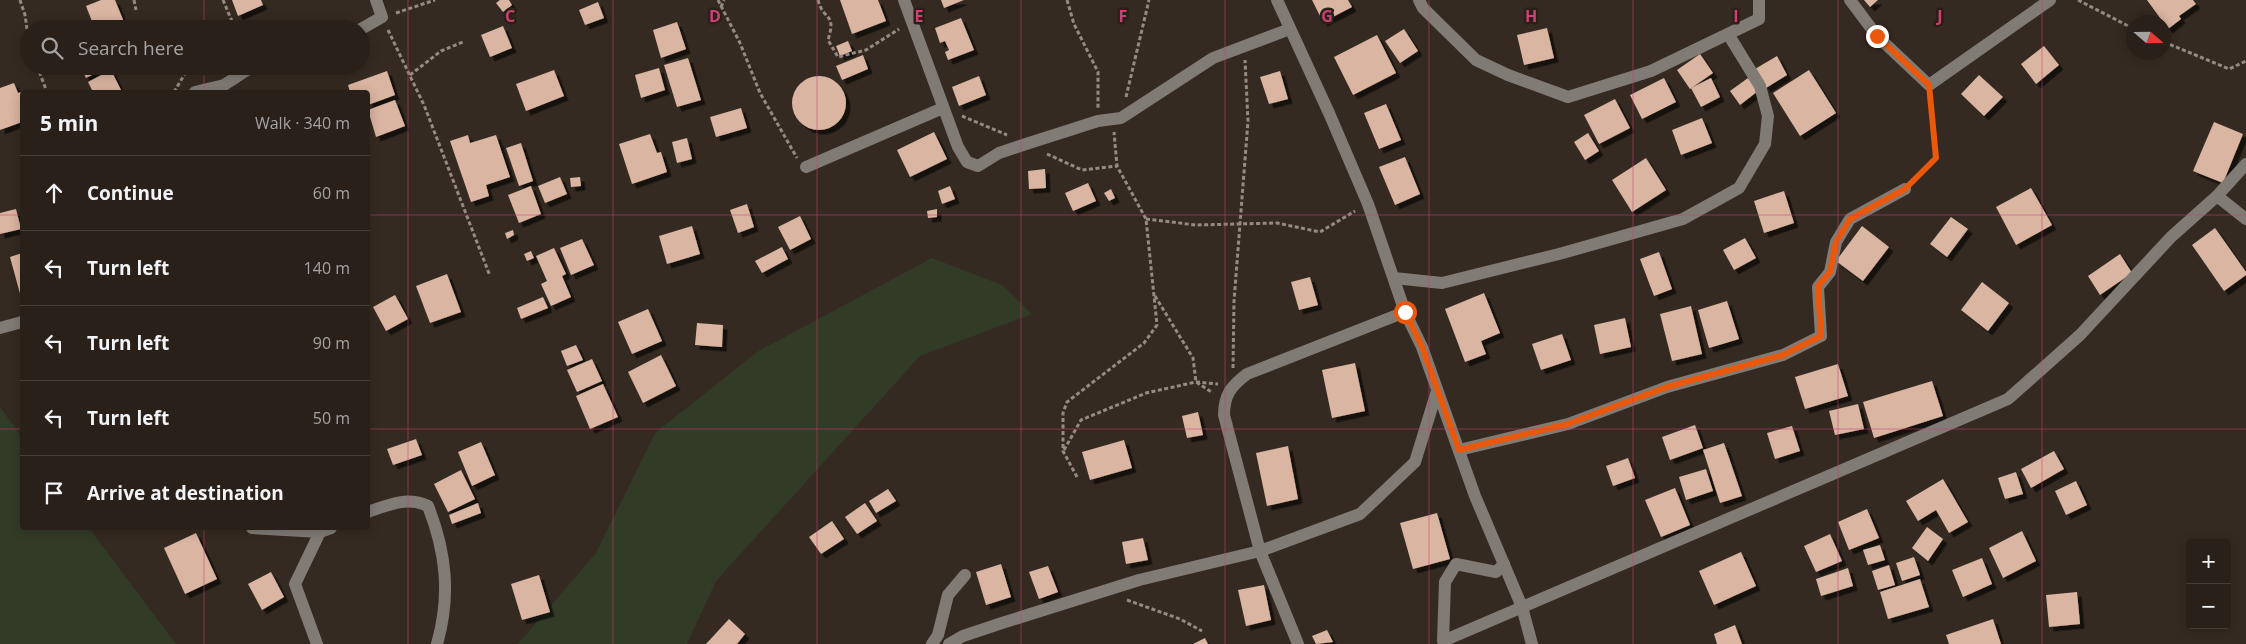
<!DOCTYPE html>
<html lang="en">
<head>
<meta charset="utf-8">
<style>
  :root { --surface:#282019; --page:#342d26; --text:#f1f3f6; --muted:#a5a3a2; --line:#443e38 }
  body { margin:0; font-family:"Open Sans",sans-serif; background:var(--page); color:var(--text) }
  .controls { position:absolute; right:15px; bottom:15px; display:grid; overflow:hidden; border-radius:5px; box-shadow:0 2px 12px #0003 }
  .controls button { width:45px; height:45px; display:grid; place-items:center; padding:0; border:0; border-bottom:1px solid var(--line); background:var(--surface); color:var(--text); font:25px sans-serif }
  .compass { position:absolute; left:2126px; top:15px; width:45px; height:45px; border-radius:50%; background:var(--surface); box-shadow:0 2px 12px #0003; rotate:110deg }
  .stop { position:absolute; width:15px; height:15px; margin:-11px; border:4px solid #ea580c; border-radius:50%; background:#fff }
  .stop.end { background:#ea580c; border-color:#fff; box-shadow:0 1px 5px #0008 }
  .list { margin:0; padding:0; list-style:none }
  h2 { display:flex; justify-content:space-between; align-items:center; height:65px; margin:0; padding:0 20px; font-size:21px }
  h2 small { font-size:16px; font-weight:400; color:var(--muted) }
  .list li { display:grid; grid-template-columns:32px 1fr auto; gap:15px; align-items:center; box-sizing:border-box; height:75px; padding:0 20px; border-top:1px solid var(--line) }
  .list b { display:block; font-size:19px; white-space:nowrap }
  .list em { font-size:16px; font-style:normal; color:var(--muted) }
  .icon { flex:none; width:28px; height:28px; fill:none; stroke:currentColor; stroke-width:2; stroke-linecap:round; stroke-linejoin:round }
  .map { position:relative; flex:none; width:2246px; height:644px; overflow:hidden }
  .search { position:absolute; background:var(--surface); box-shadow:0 2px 12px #0003; left:20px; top:20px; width:350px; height:55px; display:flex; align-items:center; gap:12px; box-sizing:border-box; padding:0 18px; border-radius:28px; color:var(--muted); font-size:19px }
  .panel { position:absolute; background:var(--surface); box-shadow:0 2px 12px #0003; left:20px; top:90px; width:350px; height:440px; border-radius:5px }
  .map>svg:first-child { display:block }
</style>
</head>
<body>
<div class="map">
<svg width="2246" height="644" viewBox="0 0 2246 644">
  <defs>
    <filter id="shadow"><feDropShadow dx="4.5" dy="4.5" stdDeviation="0" flood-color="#0009"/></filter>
  </defs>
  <rect width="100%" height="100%" fill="#352a21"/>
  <g fill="#323b26">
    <polygon points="932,258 1002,285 1032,314 920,356 716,581 687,644 518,644 596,553 655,433 757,352"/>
    <polygon points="0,407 22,438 22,528 89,528 176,644 0,644"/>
  </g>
  <g fill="#dab5a1" filter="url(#shadow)">
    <polygon points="101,0 115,0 126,27 95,29 86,6"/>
    <polygon points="232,0 261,0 263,5 238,16"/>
    <polygon points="500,0 509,0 512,5 503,12 496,3"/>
    <polygon points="840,0 878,0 886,21 852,34"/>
    <polygon points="941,0 964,0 944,8"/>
    <polygon points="1312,0 1348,0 1352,7 1323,22"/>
    <polygon points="1864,0 1878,0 1870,7"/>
    <polygon points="2147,0 2193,0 2196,4 2179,16 2181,19 2168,29"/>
    <polygon points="598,2 604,18 585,25 579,10"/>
    <polygon points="961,18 974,50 948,60 945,52 949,50 945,41 940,43 935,28"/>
    <polygon points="677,22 686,49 661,58 653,30"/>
    <polygon points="503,26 512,48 490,57 481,35"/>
    <polygon points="1547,28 1554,58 1524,65 1517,35"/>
    <polygon points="1404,29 1418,51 1400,63 1385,41"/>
    <polygon points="1377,35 1396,73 1353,95 1334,57"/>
    <polygon points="848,41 852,51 840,56 836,46"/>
    <polygon points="2044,46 2059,65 2036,84 2021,64"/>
    <polygon points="1700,54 1713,73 1690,89 1677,70"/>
    <polygon points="863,55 868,69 842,80 836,66"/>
    <polygon points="1777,56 1787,75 1766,88 1755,69"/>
    <polygon points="688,58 701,100 677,107 664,65"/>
    <polygon points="80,66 103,66 104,69 86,78"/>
    <polygon points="659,68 665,90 641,98 635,75"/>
    <polygon points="111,70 122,92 93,92 88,82"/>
    <polygon points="554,70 564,96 526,111 516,84"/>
    <polygon points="1809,70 1836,113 1800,136 1773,93"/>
    <polygon points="387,71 395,95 368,105 368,92 350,92 348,85"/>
    <polygon points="1280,71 1288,99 1269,104 1260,77"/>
    <polygon points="1979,75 2003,97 1984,116 1961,94"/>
    <polygon points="979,76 986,95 959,106 952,87"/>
    <circle cx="819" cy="103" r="27"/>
    <polygon points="1664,78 1676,102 1642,119 1630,95"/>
    <polygon points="1711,78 1720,97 1701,107 1691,88"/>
    <polygon points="1748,78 1758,91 1740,105 1730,91"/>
    <polygon points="14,83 18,93 22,92 22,122 0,130 0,88"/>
    <polygon points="1615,99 1630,128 1599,144 1584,115"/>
    <polygon points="395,100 405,126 376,137 368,110"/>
    <polygon points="1386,104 1401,140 1379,149 1364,113"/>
    <polygon points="741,108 747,128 716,137 710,117"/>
    <polygon points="1702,118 1712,143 1681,155 1672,130"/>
    <polygon points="2214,122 2243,134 2223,183 2193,171"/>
    <polygon points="934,132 947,159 910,177 897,150"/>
    <polygon points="1588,133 1599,151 1585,160 1574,142"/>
    <polygon points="650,134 657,153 661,152 667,172 632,184 619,144"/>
    <polygon points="468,135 470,143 496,135 510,177 486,185 489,196 471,202 450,141"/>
    <polygon points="687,138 692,159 677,163 672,142"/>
    <polygon points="521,143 533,181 519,186 506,148"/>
    <polygon points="1405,157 1420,194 1395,205 1379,167"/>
    <polygon points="1646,158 1666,190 1632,212 1612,180"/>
    <polygon points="1045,169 1046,188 1029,189 1028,171"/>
    <polygon points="560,177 567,194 545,203 538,186"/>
    <polygon points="580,177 581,186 571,187 570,178"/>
    <polygon points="1088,183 1096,201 1073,211 1065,193"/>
    <polygon points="531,186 541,214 519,223 508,195"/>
    <polygon points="950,186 955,199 942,204 938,191"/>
    <polygon points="2031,188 2052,225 2016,245 1996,207"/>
    <polygon points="1111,189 1115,198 1109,201 1104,193"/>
    <polygon points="1784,191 1794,223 1764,233 1754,201"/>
    <polygon points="747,204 754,227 738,233 730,210"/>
    <polygon points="16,209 21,229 0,234 0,213"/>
    <polygon points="937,209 937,217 928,218 927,211"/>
    <polygon points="800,216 811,239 790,250 778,227"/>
    <polygon points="1951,217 1968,229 1947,257 1930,244"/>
    <polygon points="692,226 700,254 667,264 659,236"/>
    <polygon points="1862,226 1889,247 1863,281 1836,261"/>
    <polygon points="2215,228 2246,272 2246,275 2224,291 2192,245"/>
    <polygon points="513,230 514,235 507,239 505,233"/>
    <polygon points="1745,238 1756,258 1734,270 1723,250"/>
    <polygon points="582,239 594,265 571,275 560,248"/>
    <polygon points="782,247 788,259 762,273 755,261"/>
    <polygon points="554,248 566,274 562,276 571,297 551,306 541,284 547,281 536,256"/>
    <polygon points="531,251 534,258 527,261 524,254"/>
    <polygon points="1659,252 1672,289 1654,296 1640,259"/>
    <polygon points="22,253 22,301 10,257"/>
    <polygon points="2120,254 2132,273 2100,295 2088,276"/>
    <polygon points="447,274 461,312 430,323 416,286"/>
    <polygon points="1310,277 1318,305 1299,310 1291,282"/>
    <polygon points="1982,282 2009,303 1988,331 1961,310"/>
    <polygon points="1484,293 1500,333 1481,341 1486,354 1465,362 1445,309"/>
    <polygon points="395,295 408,319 386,331 373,307"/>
    <polygon points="543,297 548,308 521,319 517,308"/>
    <polygon points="1727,301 1739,339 1709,348 1698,310"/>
    <polygon points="1691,306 1702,354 1672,361 1660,314"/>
    <polygon points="648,309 662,341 632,354 618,322"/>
    <polygon points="1625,318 1631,347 1600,354 1594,325"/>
    <polygon points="697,323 723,325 722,347 695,345"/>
    <polygon points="1562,334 1571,360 1541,370 1532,344"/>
    <polygon points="576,345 583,360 567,366 561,351"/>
    <polygon points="661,355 676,386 643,403 628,372"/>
    <polygon points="592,359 602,381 577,392 567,370"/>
    <polygon points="1355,363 1365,411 1332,418 1322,370"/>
    <polygon points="1838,364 1848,396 1805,409 1795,377"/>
    <polygon points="1932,381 1943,416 1874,438 1863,402"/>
    <polygon points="603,384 618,417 590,429 576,396"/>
    <polygon points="1858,404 1864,429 1835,435 1829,411"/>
    <polygon points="1198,412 1203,435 1187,438 1182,416"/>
    <polygon points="1695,425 1703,448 1670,460 1662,437"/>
    <polygon points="1792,426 1800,451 1775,459 1767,433"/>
    <polygon points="416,439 422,455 393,465 387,449"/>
    <polygon points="1124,440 1132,468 1090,480 1082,452"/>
    <polygon points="481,442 495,475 472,486 458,452"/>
    <polygon points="1724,443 1742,496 1720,503 1703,450"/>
    <polygon points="1288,446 1298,499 1267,506 1256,453"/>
    <polygon points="2054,451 2064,469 2031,488 2021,469"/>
    <polygon points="1628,458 1635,478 1613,486 1606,466"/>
    <polygon points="1706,469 1713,491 1686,500 1679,477"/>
    <polygon points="461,470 475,499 448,512 434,484"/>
    <polygon points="2016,472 2023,494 2005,499 1998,478"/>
    <polygon points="1943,479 1968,522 1949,533 1936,510 1918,521 1906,501"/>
    <polygon points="2076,481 2087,505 2066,515 2055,491"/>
    <polygon points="1675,488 1690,525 1661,537 1645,500"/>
    <polygon points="888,489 896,501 876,513 869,501"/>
    <polygon points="478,503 481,513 452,524 449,515"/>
    <polygon points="865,503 877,521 857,534 845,517"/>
    <polygon points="1867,509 1879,538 1849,550 1838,522"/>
    <polygon points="1437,513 1450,559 1413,569 1400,523"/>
    <polygon points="832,521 844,539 821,554 809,537"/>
    <polygon points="1927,527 1943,539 1928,561 1912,548"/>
    <polygon points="2022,531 2036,561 2003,578 1989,548"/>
    <polygon points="196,533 217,579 185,594 164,548"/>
    <polygon points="1830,534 1842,561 1816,572 1804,546"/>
    <polygon points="1143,538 1148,560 1126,564 1122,542"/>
    <polygon points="1880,545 1885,560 1868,565 1863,550"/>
    <polygon points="1741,552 1756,586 1714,605 1699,571"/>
    <polygon points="1914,557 1920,575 1902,581 1896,563"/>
    <polygon points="1982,558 1992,584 1963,597 1952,570"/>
    <polygon points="1001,564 1011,597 986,605 976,572"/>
    <polygon points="1889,565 1895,585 1878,590 1872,571"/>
    <polygon points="1048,566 1058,592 1039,599 1029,572"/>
    <polygon points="1848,568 1853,586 1821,596 1816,579"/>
    <polygon points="271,572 284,597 262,610 248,584"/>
    <polygon points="539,575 550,612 522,620 511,584"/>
    <polygon points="1920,579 1929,607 1888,619 1880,592"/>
    <polygon points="1264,585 1271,620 1246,626 1238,590"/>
    <polygon points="2077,592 2080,624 2049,627 2046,595"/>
    <polygon points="729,619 745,634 737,644 706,644"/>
    <polygon points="1993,619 2001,644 1949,644 1946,635"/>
    <polygon points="1735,625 1742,644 1717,644 1714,634"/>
    <polygon points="1327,630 1333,642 1316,644 1312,636"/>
    <polygon points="1205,638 1208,644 1193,644"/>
  </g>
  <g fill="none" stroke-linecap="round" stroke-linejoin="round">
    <g stroke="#958b84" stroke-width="3" stroke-dasharray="4 2.5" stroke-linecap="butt">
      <polyline points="20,0 25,15 29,44"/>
      <polyline points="134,0 136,10"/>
      <polyline points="223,0 234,26 232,29"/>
      <polyline points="718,0 740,43 760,93 797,158"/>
      <path d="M818,0c5,21 19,12 10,40l10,17 28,-7 33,-21"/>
      <polyline points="1067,0 1074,24 1098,72 1098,108"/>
      <polyline points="2078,0 2134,29"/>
      <polyline points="721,7 724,0"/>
      <polyline points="396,13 435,0"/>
      <polyline points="388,30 424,105 490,276"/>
      <polyline points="2164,42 2229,69 2246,61"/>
      <polyline points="37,66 47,92"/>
      <polyline points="410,75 441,51 463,42"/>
      <polyline points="174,92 186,72 193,66"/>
      <polyline points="1126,97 1149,0"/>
      <polyline points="962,116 1007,135"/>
      <polyline points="1047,154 1082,170 1117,166"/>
      <polyline points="1915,180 1936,158 1930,98"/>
      <polyline points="1146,219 1196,225 1277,223 1320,232 1355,211"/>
      <polyline points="1155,296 1193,358 1196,382 1213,393"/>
      <polyline points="1233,368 1234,301 1248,121 1245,60"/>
      <polyline points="1064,450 1081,420 1146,393 1196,382 1218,384"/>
      <polyline points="1077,477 1063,451 1063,413 1067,402 1144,343 1157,325 1146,219 1117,166 1114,132"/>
      <polyline points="1127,600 1180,619 1202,631"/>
    </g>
    <g stroke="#807b75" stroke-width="12">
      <polyline points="904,0 958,147 967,162 978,166 999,153 1026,144 1098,121 1121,118 1213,58 1290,29"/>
      <polyline points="1277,0 1329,113 1368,204 1405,312 1422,347 1475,496 1522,607 1532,644"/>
      <polyline points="1419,0 1423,8 1476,60 1508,75 1568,97 1651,71 1759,19 1759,0"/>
      <polyline points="1850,0 1877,36 1929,85 2050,0"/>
      <polyline points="361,29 382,17 376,0"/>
      <polyline points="195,92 224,85 253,66"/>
      <polyline points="806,167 943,108"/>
      <polyline points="2217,196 2246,219"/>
      <polyline points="1394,278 1442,283 1559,254 1683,219 1739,188 1765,144 1768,116 1760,86 1728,34"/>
      <polyline points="0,328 22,322"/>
      <polyline points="1459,450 1568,424 1667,387 1783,355 1821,336 1818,287 1830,272 1836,242 1850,219 1905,189"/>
      <path d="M368,512c20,-7 39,-16 60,-6 18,46 23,89 9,138"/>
      <polyline points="252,528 320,532"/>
      <polyline points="1504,564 1496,572 1456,564 1445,582 1443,641 2008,399 2080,335 2171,237 2217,196 2246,164"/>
      <polyline points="317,644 295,584 320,532 331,528"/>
      <polyline points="932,644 938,635 948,595 965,575"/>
      <polyline points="949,644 963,636 1002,623 1139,580 1260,551 1360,514 1415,462 1437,391"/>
      <path d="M1298,644l-38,-93 -36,-136c0,-20 7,-29 23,-41l158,-62"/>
    </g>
  </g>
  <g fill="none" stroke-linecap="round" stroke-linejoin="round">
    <polyline stroke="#ea580c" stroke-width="6" points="1405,312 1422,347 1459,450 1568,424 1667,387 1783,355 1821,336 1818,286 1830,272 1836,242 1850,219 1905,189 1936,158 1929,85 1877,36"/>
  </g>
  <path fill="none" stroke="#cb4176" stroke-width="1" stroke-opacity="0.55" d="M204,0v29M408,0v644M613,0v644M817,0v644M1021,0v644M1225,0v644M1429,0v644M1633,0v644M1838,0v644M2042,0v644M204,66v26M0,215h22M368,215h1878M0,429h22M368,429h1878M204,528v116"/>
  <g font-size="16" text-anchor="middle" font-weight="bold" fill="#cb4176" stroke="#2b2017" stroke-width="5" stroke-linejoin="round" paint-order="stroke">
    <text x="510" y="22">C</text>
    <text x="715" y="22">D</text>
    <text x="919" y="22">E</text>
    <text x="1123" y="22">F</text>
    <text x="1327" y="22">G</text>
    <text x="1531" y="22">H</text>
    <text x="1736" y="22">I</text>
    <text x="1940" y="22">J</text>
  </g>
</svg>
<div class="controls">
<button>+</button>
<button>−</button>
</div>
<svg class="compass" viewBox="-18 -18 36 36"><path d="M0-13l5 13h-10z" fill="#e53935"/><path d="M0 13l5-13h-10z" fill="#a5a3a2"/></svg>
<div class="stop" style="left:1405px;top:312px"></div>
<div class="stop end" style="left:1877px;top:36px"></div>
<div class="search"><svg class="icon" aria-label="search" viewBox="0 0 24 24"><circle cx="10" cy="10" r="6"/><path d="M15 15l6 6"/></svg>Search here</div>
<section class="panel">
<h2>5 min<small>Walk · 340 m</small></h2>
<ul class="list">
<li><svg class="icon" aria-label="ahead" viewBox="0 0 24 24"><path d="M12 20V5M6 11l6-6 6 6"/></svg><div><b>Continue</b></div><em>60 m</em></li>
<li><svg class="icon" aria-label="left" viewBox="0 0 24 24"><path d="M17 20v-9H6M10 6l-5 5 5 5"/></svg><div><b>Turn left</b></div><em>140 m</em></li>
<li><svg class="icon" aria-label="left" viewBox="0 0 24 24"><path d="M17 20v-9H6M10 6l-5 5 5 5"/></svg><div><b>Turn left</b></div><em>90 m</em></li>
<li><svg class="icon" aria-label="left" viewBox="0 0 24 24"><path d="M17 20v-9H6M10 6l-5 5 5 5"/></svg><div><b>Turn left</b></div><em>50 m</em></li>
<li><svg class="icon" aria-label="arrive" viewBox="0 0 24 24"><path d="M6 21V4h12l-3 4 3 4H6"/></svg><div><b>Arrive at destination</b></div></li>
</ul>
</section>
</div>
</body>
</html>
